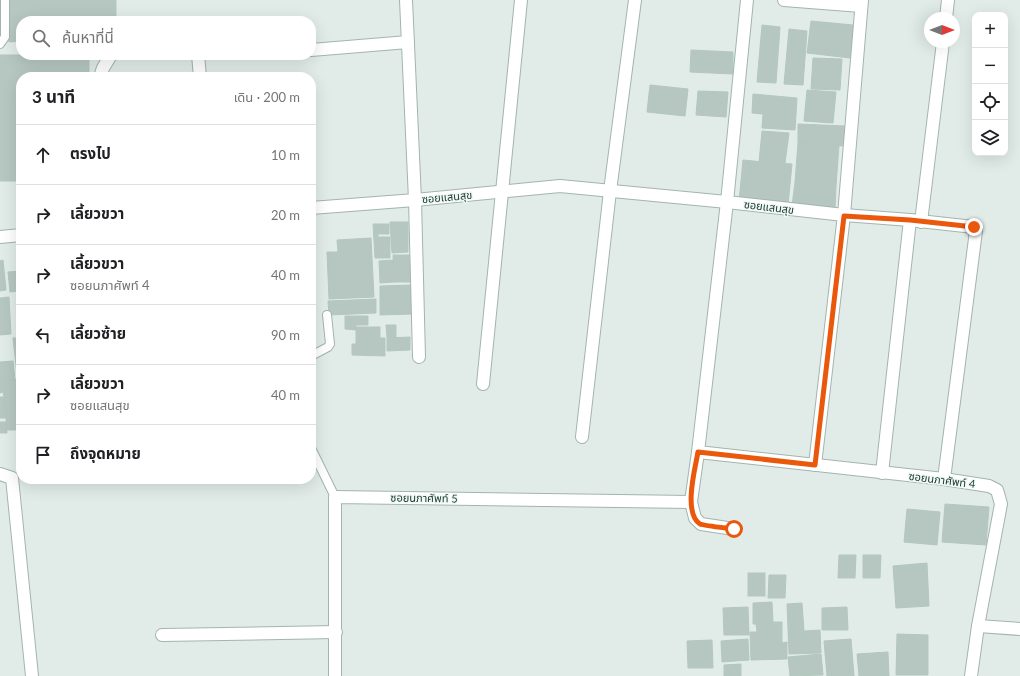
<!DOCTYPE html>
<html lang="th">
<head>
<meta charset="utf-8">
<style>
  :root { --surface:#fff; --page:#f6f6f6; --text:#202124; --muted:#757577; --line:#e0e0e0 }
  body { margin:0; font-family:Lato,"Noto Sans Thai",sans-serif; background:var(--page); color:var(--text) }
  .controls { position:absolute; right:12px; top:12px; display:grid; overflow:hidden; border-radius:8px; box-shadow:0 4px 16px #0002 }
  .controls button { width:36px; height:36px; display:grid; place-items:center; padding:0; border:0; border-bottom:1px solid var(--line); background:var(--surface); color:var(--text); font:20px sans-serif }
  .compass { position:absolute; left:924px; top:12px; width:36px; height:36px; border-radius:50%; background:var(--surface); box-shadow:0 4px 16px #0002; rotate:90deg }
  .stop { position:absolute; width:12px; height:12px; margin:-9px; border:3px solid #ea580c; border-radius:50%; background:#fff }
  .stop.end { background:#ea580c; border-color:#fff; box-shadow:0 1px 4px #0008 }
  .list { margin:0; padding:0; list-style:none }
  h2 { display:flex; justify-content:space-between; align-items:center; height:52px; margin:0; padding:0 16px; font-size:17px }
  h2 small { font-size:13px; font-weight:400; color:var(--muted) }
  .list li { display:grid; grid-template-columns:26px 1fr auto; gap:12px; align-items:center; box-sizing:border-box; height:60px; padding:0 16px; border-top:1px solid var(--line) }
  .list b { display:block; font-size:15px; white-space:nowrap }
  .list p { margin:0; font-size:13px; white-space:nowrap; color:var(--muted) }
  .list em { font-size:13px; font-style:normal; color:var(--muted) }
  .icon { flex:none; width:22px; height:22px; fill:none; stroke:currentColor; stroke-width:2; stroke-linecap:round; stroke-linejoin:round }
  .map { position:relative; flex:none; width:1020px; height:676px; overflow:hidden }
  .search { position:absolute; background:var(--surface); box-shadow:0 4px 16px #0002; left:16px; top:16px; width:300px; height:44px; display:flex; align-items:center; gap:10px; box-sizing:border-box; padding:0 14px; border-radius:16px; color:var(--muted); font-size:15px }
  .panel { position:absolute; background:var(--surface); box-shadow:0 4px 16px #0002; left:16px; top:72px; width:300px; height:412px; border-radius:16px }
  .map>svg:first-child { display:block }
</style>
</head>
<body>
<div class="map">
<svg width="1020" height="676" viewBox="0 0 1020 676">
  <rect width="100%" height="100%" fill="#e1ece8"/>
  <g fill="#b6c7c1" stroke="#b3c7bf">
    <polygon points="9,0 116,0 116,21 21,21 21,41 9,42"/>
    <polygon points="811,21 853,25 850,58 807,53"/>
    <polygon points="762,25 780,27 776,83 757,82"/>
    <polygon points="789,29 807,31 803,85 784,84"/>
    <polygon points="691,50 733,52 733,74 690,72"/>
    <polygon points="0,55 89,55 89,77 21,77 21,181 0,181"/>
    <polygon points="813,58 842,59 840,90 811,89"/>
    <polygon points="650,85 688,89 685,116 647,112"/>
    <polygon points="807,90 836,92 833,123 804,121"/>
    <polygon points="698,91 728,92 726,117 696,115"/>
    <polygon points="753,94 797,98 795,130 762,128 763,114 752,113"/>
    <polygon points="798,124 845,126 844,146 798,143"/>
    <polygon points="762,131 789,133 785,163 759,162"/>
    <polygon points="798,143 839,145 836,186 827,185 828,179 805,177 804,182 795,182"/>
    <polygon points="743,160 764,162 761,203 739,201"/>
    <polygon points="764,162 792,164 788,205 761,203"/>
    <polygon points="805,177 828,179 827,185 836,186 835,209 792,206 795,182 804,182"/>
    <polygon points="390,222 408,222 408,237 391,237"/>
    <polygon points="373,224 389,224 389,234 378,234 378,237 390,237 390,258 375,258"/>
    <polygon points="391,237 408,237 408,252 392,253"/>
    <polygon points="371,238 374,297 329,299 327,252 338,252 337,240"/>
    <polygon points="393,255 409,255 410,282 394,282"/>
    <polygon points="3,260 6,290 0,291 0,261"/>
    <polygon points="393,260 394,282 380,283 379,261"/>
    <polygon points="21,271 21,291 10,292 8,272"/>
    <polygon points="412,285 413,314 380,315 380,286"/>
    <polygon points="9,297 11,334 0,335 0,298"/>
    <polygon points="376,299 376,313 329,315 328,301"/>
    <polygon points="345,316 368,316 368,325 356,325 356,330 345,329"/>
    <polygon points="386,325 396,325 396,338 387,338"/>
    <polygon points="356,327 380,327 380,338 385,338 385,356 352,355 352,344 356,344"/>
    <polygon points="410,337 410,350 387,351 387,338"/>
    <polygon points="13,338 21,338 21,374 17,374"/>
    <polygon points="13,361 15,380 1,381 3,392 0,393 0,362"/>
    <polygon points="21,379 21,430 7,430 4,397 1,381"/>
    <polygon points="0,397 4,397 6,418 0,418"/>
    <polygon points="0,422 6,422 7,433 0,433"/>
    <polygon points="945,504 989,507 986,545 942,542"/>
    <polygon points="907,509 940,512 937,545 904,542"/>
    <polygon points="839,555 856,555 855,578 838,578"/>
    <polygon points="863,555 881,555 880,578 863,578"/>
    <polygon points="927,563 929,606 896,608 893,566"/>
    <rect x="748" y="573" width="17" height="23"/>
    <polygon points="769,575 786,575 785,598 768,598"/>
    <polygon points="772,602 773,622 782,622 782,643 787,642 787,659 751,660 750,632 757,632 756,624 753,624 753,603"/>
    <polygon points="802,603 804,631 820,630 821,653 789,654 787,604"/>
    <polygon points="748,607 749,635 724,635 723,608"/>
    <polygon points="847,607 848,630 822,630 822,608"/>
    <polygon points="897,634 928,635 928,675 896,675"/>
    <polygon points="748,639 749,660 722,662 721,641"/>
    <polygon points="851,639 854,676 827,676 824,641"/>
    <polygon points="712,640 713,668 688,668 687,641"/>
    <polygon points="888,652 889,676 859,676 857,654"/>
    <polygon points="821,654 823,675 790,676 788,657"/>
    <polygon points="741,664 741,676 724,676 724,665"/>
  </g>
  <g fill="none" stroke-linecap="round" stroke-linejoin="round">
    <defs>
      <g id="lane">
        <polyline points="0,44 5,37 5,0"/>
        <polyline points="311,356 328,347 330,344 327,315"/>
        <polyline points="311,448 335,497"/>
      </g>
      <g id="street">
        <polyline points="406,0 415,200 419,357"/>
        <polyline points="784,0 861,6"/>
        <polyline points="946,18 948,0"/>
        <polyline points="311,50 408,42"/>
        <polyline points="198,55 200,77"/>
        <polyline points="100,77 103,68 111,55"/>
        <polyline points="311,208 415,200 560,186 727,202 844,215 910,220 974,227 976,231 944,479"/>
        <polyline points="921,222 943,42"/>
        <polyline points="0,237 21,235"/>
        <polyline points="483,384 521,0"/>
        <polyline points="582,437 610,191 635,0"/>
        <polyline points="698,452 944,479 989,486 997,490 1001,504 978,626 971,676"/>
        <polyline points="815,465 844,215 862,0"/>
        <polyline points="882,473 910,220"/>
        <polyline points="0,474 12,478 32,676"/>
        <polyline points="734,529 701,524 695,518 691,502 698,452 727,202 747,0"/>
        <polyline points="978,626 1020,629"/>
        <polyline points="162,635 336,632"/>
        <polyline points="335,676 335,497 691,502"/>
      </g>
    </defs>
    <use href="#lane" stroke="#a3b4af" stroke-width="10"/>
    <use href="#street" stroke="#a3b4af" stroke-width="14"/>
    <use href="#lane" stroke="#fff" stroke-width="8"/>
    <use href="#street" stroke="#fff" stroke-width="12"/>
  </g>
  <g fill="none" stroke-linecap="round" stroke-linejoin="round">
    <path stroke="#ea580c" stroke-width="5" d="M734,529c-7,-1 -29,-3 -34,-5 -17,-11 -5,-55 -2,-72l117,13 29,-249 66,4 64,7"/>
  </g>
  <g text-anchor="middle" stroke-width="3" stroke-linejoin="round" paint-order="stroke">
    <g font-size="11" fill="#203e37" stroke="#f1f9f5">
      <text transform="translate(447 197) rotate(-5)" y="4">ซอยแสนสุข</text>
      <text transform="translate(769 207) rotate(7)" y="4">ซอยแสนสุข</text>
      <text transform="translate(942 480) rotate(7)" y="4">ซอยนภาศัพท์ 4</text>
      <text transform="translate(424 498) rotate(1)" y="4">ซอยนภาศัพท์ 5</text>
    </g>
  </g>
</svg>
<div class="controls">
<button>+</button>
<button>−</button>
<button><svg class="icon" aria-label="locate" viewBox="0 0 24 24"><circle cx="12" cy="12" r="6"/><path d="M12 2v4M12 18v4M2 12h4M18 12h4"/></svg></button>
<button><svg class="icon" aria-label="layers" viewBox="0 0 24 24"><path d="M12 4l9 5-9 5-9-5zM3 14l9 5 9-5"/></svg></button>
</div>
<svg class="compass" viewBox="-18 -18 36 36"><path d="M0-13l5 13h-10z" fill="#e53935"/><path d="M0 13l5-13h-10z" fill="#757577"/></svg>
<div class="stop" style="left:734px;top:529px"></div>
<div class="stop end" style="left:974px;top:227px"></div>
<div class="search"><svg class="icon" aria-label="search" viewBox="0 0 24 24"><circle cx="10" cy="10" r="6"/><path d="M15 15l6 6"/></svg>ค้นหาที่นี่</div>
<section class="panel">
<h2>3 นาที<small>เดิน · 200 m</small></h2>
<ul class="list">
<li><svg class="icon" aria-label="ahead" viewBox="0 0 24 24"><path d="M12 20V5M6 11l6-6 6 6"/></svg><div><b>ตรงไป</b></div><em>10 m</em></li>
<li><svg class="icon" aria-label="right" viewBox="0 0 24 24"><path d="M7 20v-9h11M14 6l5 5-5 5"/></svg><div><b>เลี้ยวขวา</b></div><em>20 m</em></li>
<li><svg class="icon" aria-label="right" viewBox="0 0 24 24"><path d="M7 20v-9h11M14 6l5 5-5 5"/></svg><div><b>เลี้ยวขวา</b><p>ซอยนภาศัพท์ 4</p></div><em>40 m</em></li>
<li><svg class="icon" aria-label="left" viewBox="0 0 24 24"><path d="M17 20v-9H6M10 6l-5 5 5 5"/></svg><div><b>เลี้ยวซ้าย</b></div><em>90 m</em></li>
<li><svg class="icon" aria-label="right" viewBox="0 0 24 24"><path d="M7 20v-9h11M14 6l5 5-5 5"/></svg><div><b>เลี้ยวขวา</b><p>ซอยแสนสุข</p></div><em>40 m</em></li>
<li><svg class="icon" aria-label="arrive" viewBox="0 0 24 24"><path d="M6 21V4h12l-3 4 3 4H6"/></svg><div><b>ถึงจุดหมาย</b></div></li>
</ul>
</section>
</div>
</body>
</html>
